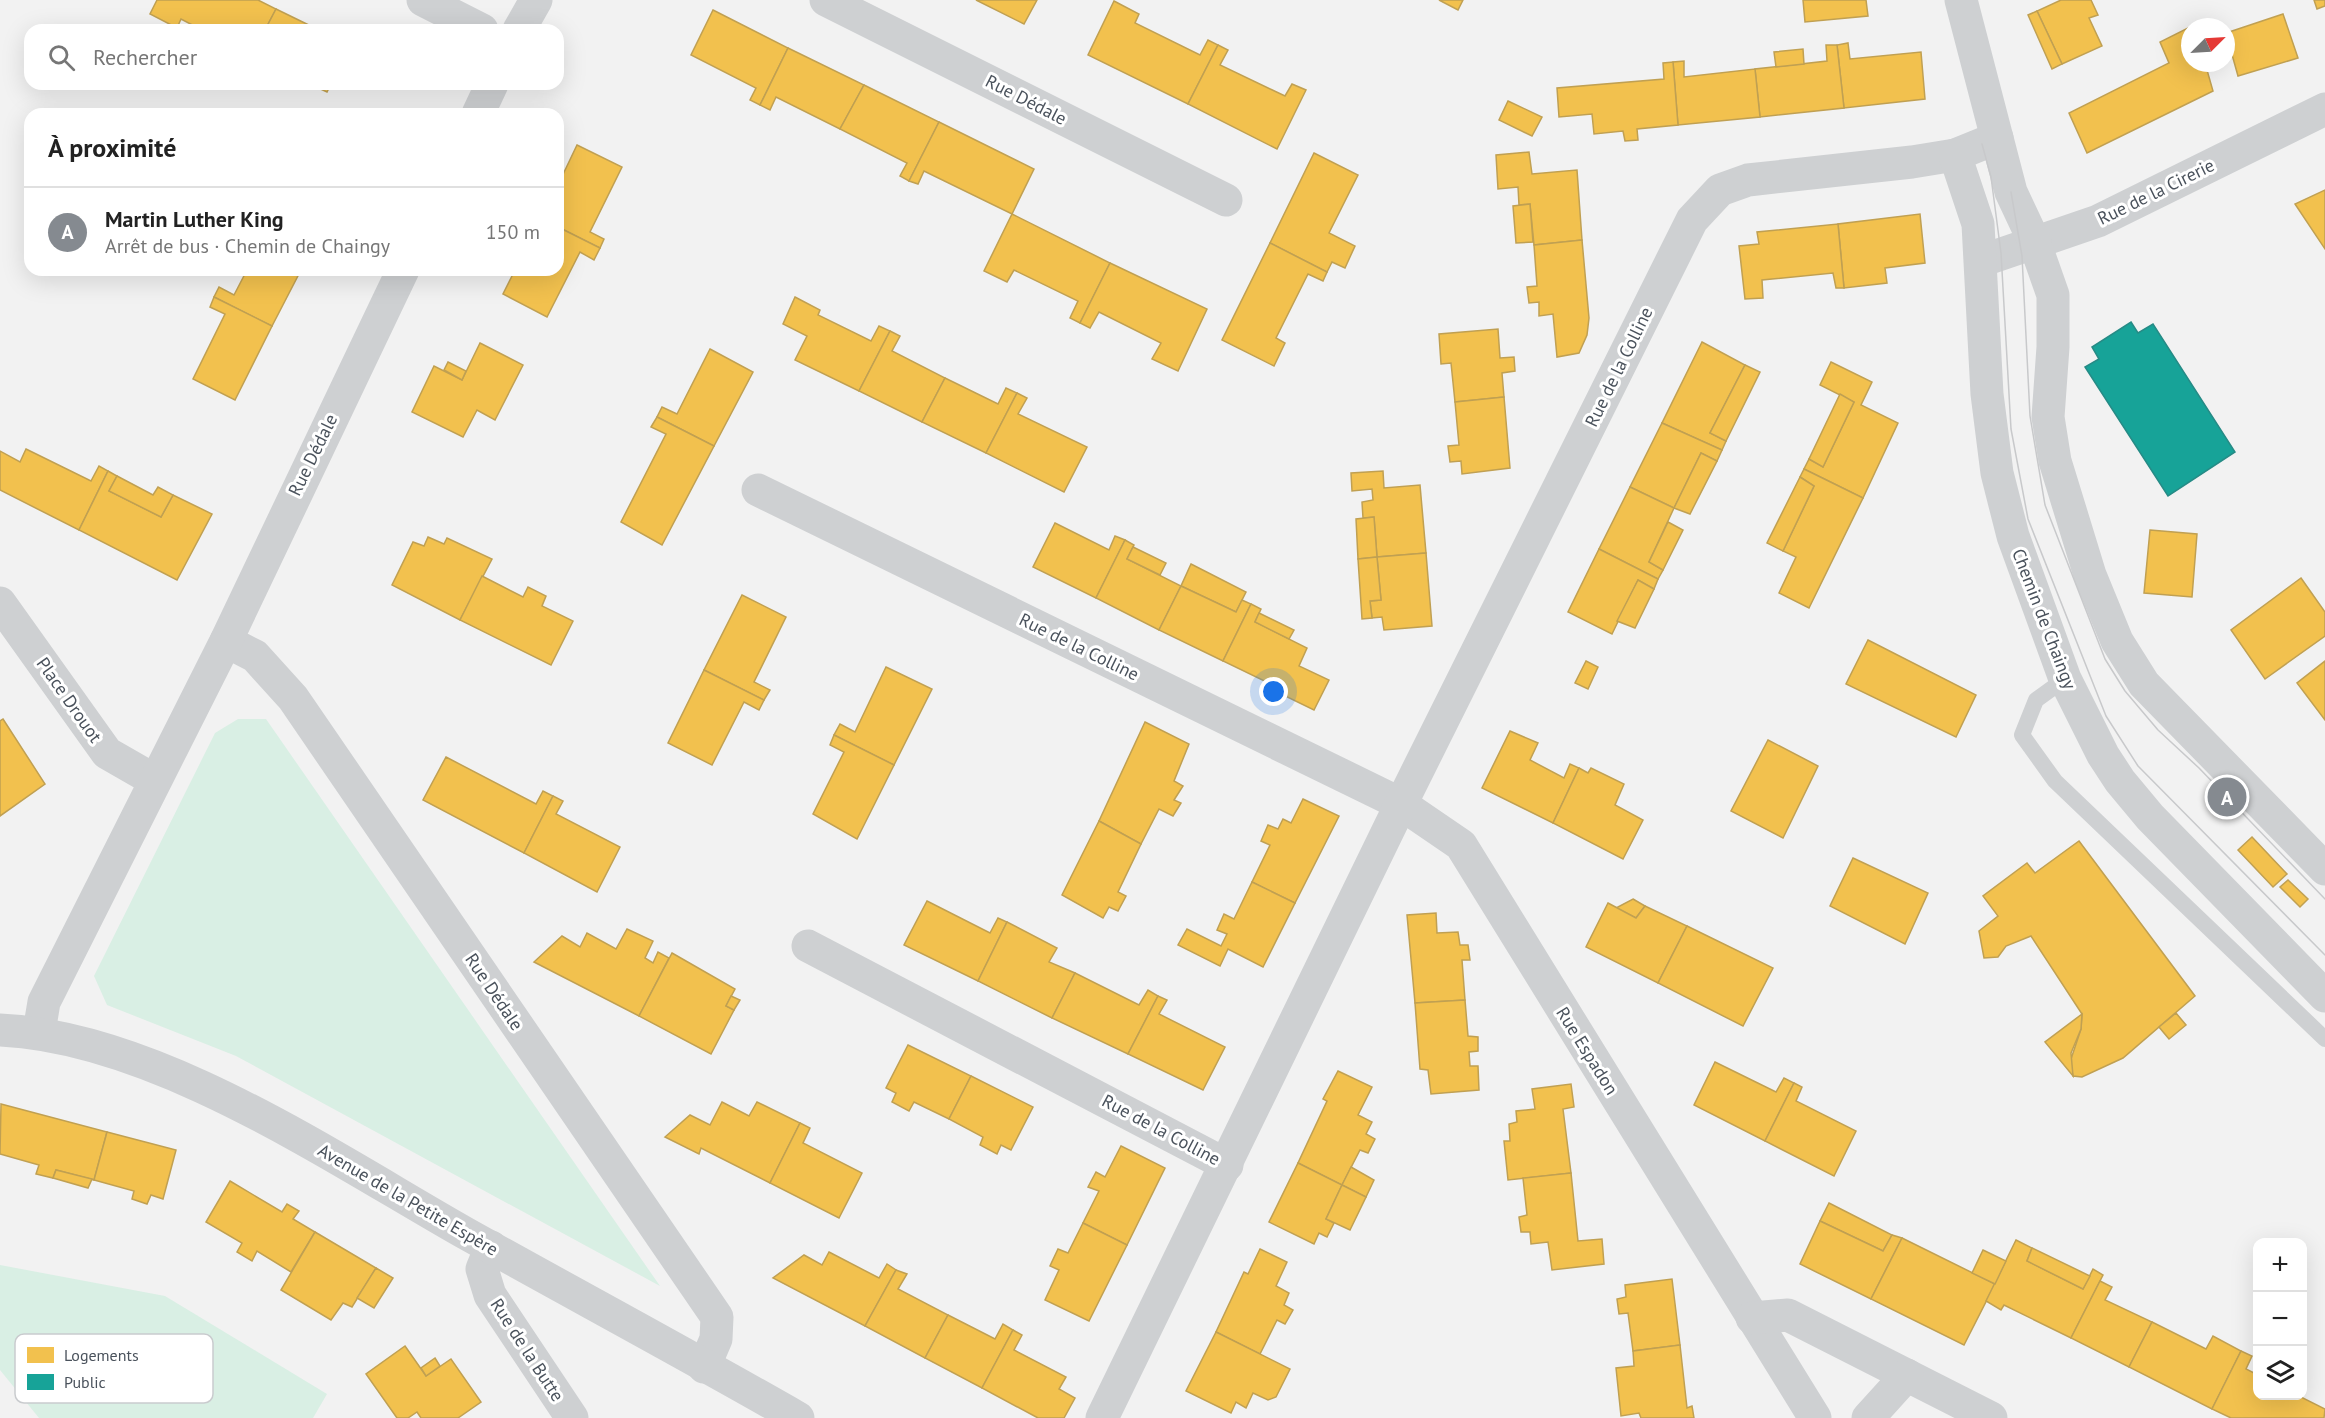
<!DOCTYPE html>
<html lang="fr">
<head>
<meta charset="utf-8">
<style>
  :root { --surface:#fff; --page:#f2f2f2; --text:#222; --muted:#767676; --line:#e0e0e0; --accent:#858a90 }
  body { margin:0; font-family:"PT Sans",sans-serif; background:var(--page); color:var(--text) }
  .controls { position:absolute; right:18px; bottom:18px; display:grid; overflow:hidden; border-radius:12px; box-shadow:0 6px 24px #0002 }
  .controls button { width:54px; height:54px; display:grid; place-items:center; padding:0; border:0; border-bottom:2px solid var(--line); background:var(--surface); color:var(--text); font:30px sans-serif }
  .compass { position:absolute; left:2181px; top:18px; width:54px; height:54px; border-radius:50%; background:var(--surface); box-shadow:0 6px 24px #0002; rotate:66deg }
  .you { position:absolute; left:1274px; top:692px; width:21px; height:21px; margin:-15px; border:4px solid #fff; border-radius:50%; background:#1a73e8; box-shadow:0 0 0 9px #1a73e833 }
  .badge { display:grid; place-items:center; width:39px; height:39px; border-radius:50%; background:var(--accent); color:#fff; font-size:20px; font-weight:700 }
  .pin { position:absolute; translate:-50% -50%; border:3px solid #fff; box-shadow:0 2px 6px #0006 }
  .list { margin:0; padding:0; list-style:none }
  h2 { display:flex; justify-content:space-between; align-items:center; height:78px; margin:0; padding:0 24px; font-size:26px }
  h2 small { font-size:20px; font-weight:400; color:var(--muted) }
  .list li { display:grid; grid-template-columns:39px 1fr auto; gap:18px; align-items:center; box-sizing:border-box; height:90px; padding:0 24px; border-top:2px solid var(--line) }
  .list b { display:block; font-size:22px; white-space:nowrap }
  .list p { margin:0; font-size:20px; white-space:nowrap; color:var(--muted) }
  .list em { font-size:20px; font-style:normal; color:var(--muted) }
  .icon { flex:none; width:33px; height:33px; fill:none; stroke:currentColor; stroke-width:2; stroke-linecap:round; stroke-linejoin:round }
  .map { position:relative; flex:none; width:2325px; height:1418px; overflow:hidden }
  .search { position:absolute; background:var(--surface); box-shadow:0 6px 24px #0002; left:24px; top:24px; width:540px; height:66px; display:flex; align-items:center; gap:15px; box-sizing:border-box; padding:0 21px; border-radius:18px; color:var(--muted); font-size:22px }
  .panel { position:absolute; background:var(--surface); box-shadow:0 6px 24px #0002; left:24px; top:108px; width:540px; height:168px; border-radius:18px }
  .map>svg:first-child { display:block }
</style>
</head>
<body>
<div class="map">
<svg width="2325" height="1418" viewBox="0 0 2325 1418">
  <rect width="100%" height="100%" fill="#f2f2f2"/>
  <g fill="#d9efe4">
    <polygon points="238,719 266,719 660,1286 236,1056 107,1005 94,976 215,733"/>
    <polygon points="0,1265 165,1296 327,1394 313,1418 39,1418 0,1370"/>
  </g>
  <g fill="#f2c14e" stroke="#c0a052" stroke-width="1.5">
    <polygon points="157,0 258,0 276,9 265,30 202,30 181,19 177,28 150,14"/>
    <polygon points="976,0 1037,0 1024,24"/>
    <polygon points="1439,0 1463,0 1458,10"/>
    <polygon points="1803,0 1866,0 1868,16 1805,22"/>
    <polygon points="2061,0 2091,0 2098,15 2089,18 2102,46 2062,64 2037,11"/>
    <polygon points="2314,0 2325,0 2325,6 2317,9"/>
    <polygon points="1114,1 1139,14 1135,23 1200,55 1208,40 1218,45 1188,104 1088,55"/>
    <polygon points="276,9 319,30 265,30"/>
    <polygon points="713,10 788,48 760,105 750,100 756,88 691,55"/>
    <polygon points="2037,11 2062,64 2052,69 2028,15"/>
    <polygon points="2283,14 2298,58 2238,76 2226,33"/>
    <polygon points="2194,25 2195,27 2190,27 2190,63 2205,63 2213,91 2087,153 2069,113 2169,63 2160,42"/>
    <polygon points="1848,43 1850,59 1921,52 1925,99 1844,108 1837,45"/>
    <polygon points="1218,45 1228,50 1220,65 1285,96 1292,84 1306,90 1277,149 1188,104"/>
    <polygon points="1826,45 1837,45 1844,108 1760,117 1755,69 1827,61"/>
    <polygon points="788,48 864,85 840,129 776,97 770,110 760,105"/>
    <polygon points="1803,49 1804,64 1776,67 1774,52"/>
    <polygon points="1684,61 1684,77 1755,69 1760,117 1678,125 1673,62"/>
    <polygon points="1673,62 1678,125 1637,129 1638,140 1625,141 1623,131 1594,134 1592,114 1559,117 1557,88 1664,79 1663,63"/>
    <polygon points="310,84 331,84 327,92"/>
    <polygon points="864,85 939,122 909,181 900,176 907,163 840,129"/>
    <polygon points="1508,101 1542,117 1532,136 1499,120"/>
    <polygon points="939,122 1034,169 1012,214 924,171 918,184 909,181"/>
    <polygon points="577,145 622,167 590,232 604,239 600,248 558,227 558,185"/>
    <polygon points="1529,152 1532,174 1577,170 1582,240 1534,245 1530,204 1519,205 1518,187 1498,189 1496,155"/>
    <polygon points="1314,153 1358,175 1329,233 1355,246 1345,268 1332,262 1327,272 1270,243"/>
    <polygon points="2325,190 2325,249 2295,204"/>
    <polygon points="1530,204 1533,242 1516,243 1513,206"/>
    <polygon points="1012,214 1110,263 1080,323 1070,318 1078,301 1014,270 1007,282 984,271"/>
    <polygon points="1920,214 1925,263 1885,268 1887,283 1844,288 1838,224"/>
    <polygon points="1838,224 1844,288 1836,288 1833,273 1762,280 1763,298 1745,299 1739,246 1759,244 1757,232"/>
    <polygon points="558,227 600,248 594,260 580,252 547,317 503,294 515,270 558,270"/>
    <polygon points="1582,240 1589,318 1587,335 1579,353 1557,357 1553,314 1539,316 1539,302 1529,303 1527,287 1537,286 1534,245"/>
    <polygon points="1270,243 1327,272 1323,281 1308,274 1276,338 1285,343 1274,366 1222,340"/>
    <polygon points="1110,263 1207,309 1178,371 1152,359 1161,343 1099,312 1090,328 1080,323"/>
    <polygon points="247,270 301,270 272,326 214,297 219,287 234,295"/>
    <polygon points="214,297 272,326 235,400 193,379 225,314 210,307"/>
    <polygon points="795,297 820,310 818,315 871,341 879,326 890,331 859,391 795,360 807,336 783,324"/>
    <polygon points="1498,329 1500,358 1514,357 1515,371 1502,373 1504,397 1455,402 1451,363 1441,364 1439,334"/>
    <polygon points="890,331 900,336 892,351 945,378 922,422 859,391"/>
    <polygon points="1702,342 1745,365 1710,433 1726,441 1722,450 1662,423"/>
    <polygon points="480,343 523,365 495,420 477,410 463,437 412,412 434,366 462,380"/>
    <polygon points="710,349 753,372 714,446 657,417 662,407 677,414"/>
    <polygon points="448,362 466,371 462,380 444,370"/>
    <polygon points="1831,362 1872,382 1861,405 1898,423 1863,498 1804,469 1809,459 1823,467 1854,402 1820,385"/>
    <polygon points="1745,365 1760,372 1726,441 1710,433"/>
    <polygon points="945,378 998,404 1006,388 1017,393 986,453 922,422"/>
    <polygon points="1017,393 1027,398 1018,414 1087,447 1064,492 986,453"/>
    <polygon points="1840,394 1854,402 1823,467 1809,459"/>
    <polygon points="1504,397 1510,468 1462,474 1461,461 1450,462 1448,446 1459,445 1455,402"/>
    <polygon points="657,417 714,446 662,545 621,522 666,434 651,427"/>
    <polygon points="1662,423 1722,450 1717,461 1701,453 1674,508 1630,487"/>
    <polygon points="26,449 91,481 99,466 108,471 79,530 0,490 0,451 20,462"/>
    <polygon points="1701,453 1717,461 1690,514 1674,508"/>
    <polygon points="1804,469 1863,498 1809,608 1779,593 1796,557 1783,551 1814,486 1800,477"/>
    <polygon points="108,471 117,476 109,491 161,517 173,495 212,514 177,580 79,530"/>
    <polygon points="1383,471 1384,488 1420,485 1426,553 1377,557 1374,517 1363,518 1362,502 1373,500 1372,489 1352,491 1351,473"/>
    <polygon points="117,476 153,495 158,487 173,495 161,517 109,491"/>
    <polygon points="1800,477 1814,486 1783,551 1767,543"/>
    <polygon points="1630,487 1674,508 1649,562 1663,570 1658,579 1599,549"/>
    <polygon points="1374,517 1377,557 1358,559 1356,519"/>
    <polygon points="1668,522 1683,530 1663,570 1649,562"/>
    <polygon points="1055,523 1109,550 1115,536 1125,540 1096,598 1033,567"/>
    <polygon points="2150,530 2197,534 2192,597 2144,593"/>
    <polygon points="428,537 444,544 447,538 492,559 460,620 392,585 413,542 424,546"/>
    <polygon points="1125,540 1134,545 1127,559 1181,586 1159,630 1096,598"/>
    <polygon points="1133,547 1166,563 1160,575 1127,559"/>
    <polygon points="1599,549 1658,579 1654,589 1638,580 1612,634 1568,612"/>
    <polygon points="1426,553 1432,626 1384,630 1382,617 1372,618 1370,601 1381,600 1377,557"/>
    <polygon points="1377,557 1381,600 1370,601 1372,618 1362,619 1358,559"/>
    <polygon points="1191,564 1246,592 1236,612 1181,586"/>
    <polygon points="482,576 523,597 528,587 546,596 542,606 573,621 551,665 460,620"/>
    <polygon points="2301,578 2325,612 2325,636 2265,679 2231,630"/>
    <polygon points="1638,580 1654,589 1635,628 1617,621"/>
    <polygon points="1181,586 1236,612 1242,600 1251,604 1223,661 1159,630"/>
    <polygon points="742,595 786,617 754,682 770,690 764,700 704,670"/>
    <polygon points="1251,604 1261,609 1255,622 1307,648 1299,666 1329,680 1314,710 1281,694 1283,690 1223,661"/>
    <polygon points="1259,613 1294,630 1289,639 1255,622"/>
    <polygon points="1868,640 1976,695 1956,737 1846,684"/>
    <polygon points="1586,661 1598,667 1588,689 1575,683"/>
    <polygon points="2325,661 2325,720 2297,683"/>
    <polygon points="886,667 932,689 894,765 834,735 840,724 855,732"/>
    <polygon points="704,670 764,700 759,710 744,702 712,765 668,743"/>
    <polygon points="3,719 45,784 0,816 0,721"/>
    <polygon points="1145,722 1189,744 1174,781 1183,786 1174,800 1181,803 1173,816 1159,809 1141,844 1099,821"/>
    <polygon points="1510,731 1538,743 1530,760 1564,778 1570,764 1579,768 1553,823 1482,788"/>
    <polygon points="834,735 894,765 857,839 813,814 844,752 830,745"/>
    <polygon points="1768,740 1818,766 1783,838 1731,811"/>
    <polygon points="446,757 536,804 543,791 553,796 524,853 423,800"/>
    <polygon points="1579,768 1588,773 1591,768 1624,784 1615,805 1643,820 1623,859 1553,823"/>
    <polygon points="553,796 563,801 556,814 620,847 597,892 524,853"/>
    <polygon points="1303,799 1339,816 1295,903 1252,882 1270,845 1261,841 1268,825 1278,829 1283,819 1291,823"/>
    <polygon points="1099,821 1141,844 1118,892 1126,896 1118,911 1109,907 1103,918 1062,895"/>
    <polygon points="2252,837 2287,874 2273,887 2238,850"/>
    <polygon points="2079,841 2195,996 2123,1058 2082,1077 2073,1076 2070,1062 2081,1029 2082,1014 2031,936 2006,946 1998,957 1984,958 1979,931 1998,916 1983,896 2027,863 2035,873"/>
    <polygon points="1853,858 1928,893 1905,944 1830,906"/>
    <polygon points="2288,880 2308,899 2300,907 2280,887"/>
    <polygon points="1252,882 1295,903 1263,967 1228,949 1220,966 1178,945 1187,929 1221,946 1227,934 1217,930 1224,914 1234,919"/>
    <polygon points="1633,899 1645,906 1636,918 1616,908"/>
    <polygon points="927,901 990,933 998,918 1007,922 978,981 904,945"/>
    <polygon points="1608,903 1636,918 1645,906 1687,926 1658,983 1586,947"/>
    <polygon points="1436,913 1437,933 1458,932 1460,945 1468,945 1470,960 1462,960 1465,1000 1415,1003 1407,915"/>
    <polygon points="1007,922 1057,948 1049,962 1075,973 1052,1018 978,981"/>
    <polygon points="1687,926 1773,968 1743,1026 1658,983"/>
    <polygon points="627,929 653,941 645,958 653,963 658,952 669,958 639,1016 534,962 562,936 580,947 587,933 616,949"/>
    <polygon points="672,953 735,989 726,1006 734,1010 711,1054 639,1016"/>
    <polygon points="1075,973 1139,1005 1148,990 1158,996 1128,1054 1052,1018"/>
    <polygon points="731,996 740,1000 734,1010 726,1006"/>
    <polygon points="1158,996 1167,1000 1159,1014 1225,1047 1203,1090 1128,1054"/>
    <polygon points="1465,1000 1468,1036 1478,1037 1478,1051 1469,1052 1470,1066 1478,1066 1479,1090 1431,1094 1428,1070 1420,1069 1415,1003"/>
    <polygon points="2176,1013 2186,1025 2169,1039 2159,1027"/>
    <polygon points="2082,1014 2081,1029 2071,1053 2073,1076 2045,1042"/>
    <polygon points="908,1045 971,1076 949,1119 914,1102 909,1111 892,1102 896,1093 886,1088"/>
    <polygon points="1715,1062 1776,1092 1784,1078 1794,1083 1765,1141 1694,1105"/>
    <polygon points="1338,1071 1372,1087 1358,1115 1372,1122 1366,1134 1375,1139 1368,1153 1360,1150 1342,1185 1298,1163 1327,1101 1323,1099"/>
    <polygon points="971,1076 1033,1107 1011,1150 1001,1145 997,1154 980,1145 983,1137 949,1119"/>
    <polygon points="1794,1083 1802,1087 1796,1101 1856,1131 1834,1176 1765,1141"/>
    <polygon points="1571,1084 1574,1107 1563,1109 1571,1173 1508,1180 1504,1141 1510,1141 1509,1124 1517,1122 1516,1111 1535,1109 1532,1089"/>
    <polygon points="722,1102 749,1116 757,1102 800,1123 770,1183 701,1148 699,1154 665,1137 690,1115 710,1125"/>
    <polygon points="1,1104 107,1132 94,1180 56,1170 53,1178 36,1174 39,1165 0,1154"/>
    <polygon points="800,1123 810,1128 803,1143 862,1173 839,1218 770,1183"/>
    <polygon points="107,1132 176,1150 163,1199 151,1195 147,1204 132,1199 134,1191 94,1180"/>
    <polygon points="1121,1146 1165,1168 1127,1245 1083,1223 1099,1191 1088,1187 1096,1172 1105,1177"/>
    <polygon points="1298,1163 1342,1185 1326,1219 1334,1223 1327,1237 1319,1233 1314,1244 1269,1222"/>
    <polygon points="1351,1167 1374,1180 1366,1197 1342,1185"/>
    <polygon points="56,1170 92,1179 88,1188 53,1178"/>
    <polygon points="1571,1173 1578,1241 1602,1239 1604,1264 1552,1270 1548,1242 1531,1244 1530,1232 1521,1232 1519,1217 1527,1215 1523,1178"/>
    <polygon points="230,1181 282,1212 287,1204 299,1211 293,1219 315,1232 291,1272 257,1251 252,1261 237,1252 242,1243 206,1222"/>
    <polygon points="1342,1185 1366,1197 1350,1230 1326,1219"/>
    <polygon points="1829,1203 1892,1235 1883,1251 1820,1221"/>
    <polygon points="1820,1221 1883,1251 1892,1235 1902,1238 1871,1299 1800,1264"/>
    <polygon points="1083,1223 1127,1245 1089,1321 1045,1300 1059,1270 1050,1266 1058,1249 1068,1253"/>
    <polygon points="315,1232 376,1268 352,1307 343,1303 331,1320 281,1290"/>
    <polygon points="1902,1238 1995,1284 1964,1345 1871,1299"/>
    <polygon points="2016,1240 2032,1248 2027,1261 2083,1289 2093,1269 2103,1275 2071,1338 2004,1305 2001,1310 1986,1301"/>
    <polygon points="2032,1248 2090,1276 2083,1289 2027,1261"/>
    <polygon points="1260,1249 1287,1262 1276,1286 1289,1293 1284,1305 1293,1310 1285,1324 1277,1320 1260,1354 1216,1332 1244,1272 1248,1274"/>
    <polygon points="1983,1250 2006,1261 1995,1284 1972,1273"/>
    <polygon points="829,1252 879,1278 887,1264 896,1270 865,1326 773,1278 804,1255 822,1265"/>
    <polygon points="376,1268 393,1278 374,1308 357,1298"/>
    <polygon points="896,1270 907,1274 898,1289 948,1315 925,1358 865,1326"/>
    <polygon points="1672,1279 1680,1345 1633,1351 1628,1313 1619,1314 1617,1299 1626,1297 1625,1285"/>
    <polygon points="2100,1281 2112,1287 2105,1300 2152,1322 2129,1367 2071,1338"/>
    <polygon points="948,1315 995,1339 1003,1324 1013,1330 982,1388 925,1358"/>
    <polygon points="2152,1322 2206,1349 2213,1336 2241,1351 2212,1409 2129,1367"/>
    <polygon points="1013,1330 1022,1335 1014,1350 1066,1377 1059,1389 1075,1398 1064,1418 1038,1418 982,1388"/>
    <polygon points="1216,1332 1290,1369 1276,1397 1268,1400 1253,1393 1246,1408 1236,1402 1231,1413 1186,1391"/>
    <polygon points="1680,1345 1687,1408 1692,1406 1694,1418 1641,1418 1639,1413 1621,1416 1616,1368 1634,1366 1633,1351"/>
    <polygon points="405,1346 426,1376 451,1359 481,1402 458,1418 421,1418 417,1412 408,1418 397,1418 366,1374"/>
    <polygon points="2241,1351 2252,1356 2246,1369 2258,1375 2258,1396 2299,1396 2325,1409 2324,1418 2231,1418 2212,1409"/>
    <polygon points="435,1358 440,1366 426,1376 421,1368"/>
  </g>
  <polygon fill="#17a398" stroke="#268b86" stroke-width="1.5" points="2131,322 2138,333 2153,324 2235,452 2168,496 2085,367 2099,359 2092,347"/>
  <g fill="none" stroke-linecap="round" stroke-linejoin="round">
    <polyline stroke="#ced0d2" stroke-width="16" points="2065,679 2036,700 2022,735 2055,781 2325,1039"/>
    <g stroke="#ced0d2" stroke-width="33">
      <polyline points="423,0 482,30"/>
      <polyline points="826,0 1226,200"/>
      <polyline points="519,30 536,0"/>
      <polyline points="478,114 492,84"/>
      <polyline points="1981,261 2098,221 2325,109"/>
      <polyline points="758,490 1401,804 1461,845 1815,1418"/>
      <polyline points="0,603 107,753 154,780"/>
      <polyline points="226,641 255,656 293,698 717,1317 716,1339 704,1367"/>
      <polyline points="808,946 1227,1165"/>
      <polyline points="39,1032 44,1002 226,641 403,270"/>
      <polyline points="491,1247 482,1269 490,1295 572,1418"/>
      <polyline points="1752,1318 1788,1315 1991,1418"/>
      <polyline points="1102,1418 1401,804 1692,220 1720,190 1748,180 1912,162 1955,155 1997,138"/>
      <polyline points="1868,1418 1907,1375"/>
    </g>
    <g stroke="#ced0d2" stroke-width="33">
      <polyline points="1961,0 2011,192 2034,241 2053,295 2053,347 2048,417 2055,461 2090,575 2117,641 2144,684 2325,869"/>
      <polyline points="1955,155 1978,224 1987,394 1997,473 2013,536 2065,679 2103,755 2120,781 2150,817 2325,996"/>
      <path d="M0,1030c156,7 331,127 465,203 111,62 223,122 333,185"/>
    </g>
    <g stroke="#c8c9cb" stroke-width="1.5">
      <polyline points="1982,144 1991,177 2001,253 2011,429 2028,519 2106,716 2138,766 2325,955"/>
      <polyline points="2011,192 2022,256 2030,416 2045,505 2105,659 2125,691 2158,730 2199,768 2325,899"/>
    </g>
  </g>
  <g text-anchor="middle" stroke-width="6" stroke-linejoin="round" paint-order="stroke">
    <g font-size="18" fill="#4a525c" stroke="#fff">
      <text transform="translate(1026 100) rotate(27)" y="6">Rue Dédale</text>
      <text transform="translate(2156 192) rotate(-26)" y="6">Rue de la Cirerie</text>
      <text transform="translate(1619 367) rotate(-64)" y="6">Rue de la Colline</text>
      <text transform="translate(313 455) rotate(-64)" y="6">Rue Dédale</text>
      <text transform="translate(2044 619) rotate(69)" y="6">Chemin de Chaingy</text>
      <text transform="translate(1079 647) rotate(26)" y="6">Rue de la Colline</text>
      <text transform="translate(69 700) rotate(55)" y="6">Place Drouot</text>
      <text transform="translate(494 992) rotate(56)" y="6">Rue Dédale</text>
      <text transform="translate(1587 1051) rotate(58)" y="6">Rue Espadon</text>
      <text transform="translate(1161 1130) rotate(28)" y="6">Rue de la Colline</text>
      <text transform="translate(408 1200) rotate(30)" y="6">Avenue de la Petite Espère</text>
      <text transform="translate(527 1350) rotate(57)" y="6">Rue de la Butte</text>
    </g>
  </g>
  <rect x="15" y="1334" width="198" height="69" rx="9" fill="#fff" stroke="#c9cbce" stroke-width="1.5"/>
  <rect x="27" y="1347" width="27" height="16" fill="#f2c14e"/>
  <rect x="27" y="1374" width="27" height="16" fill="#17a398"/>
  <g font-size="16" fill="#4a525c">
    <text x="64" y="1361">Logements</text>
    <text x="64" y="1388">Public</text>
  </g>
</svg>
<div class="controls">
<button>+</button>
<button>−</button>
<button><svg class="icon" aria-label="layers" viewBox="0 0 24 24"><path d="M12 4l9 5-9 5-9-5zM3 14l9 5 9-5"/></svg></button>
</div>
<svg class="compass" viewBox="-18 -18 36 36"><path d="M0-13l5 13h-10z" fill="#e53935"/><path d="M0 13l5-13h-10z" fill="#767676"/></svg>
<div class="you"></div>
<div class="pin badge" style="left:2227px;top:797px">A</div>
<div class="search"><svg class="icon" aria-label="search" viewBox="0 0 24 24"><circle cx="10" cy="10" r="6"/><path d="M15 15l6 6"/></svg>Rechercher</div>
<section class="panel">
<h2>À proximité<small></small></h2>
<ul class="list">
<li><span class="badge">A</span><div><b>Martin Luther King</b><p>Arrêt de bus · Chemin de Chaingy</p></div><em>150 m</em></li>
</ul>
</section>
</div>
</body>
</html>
